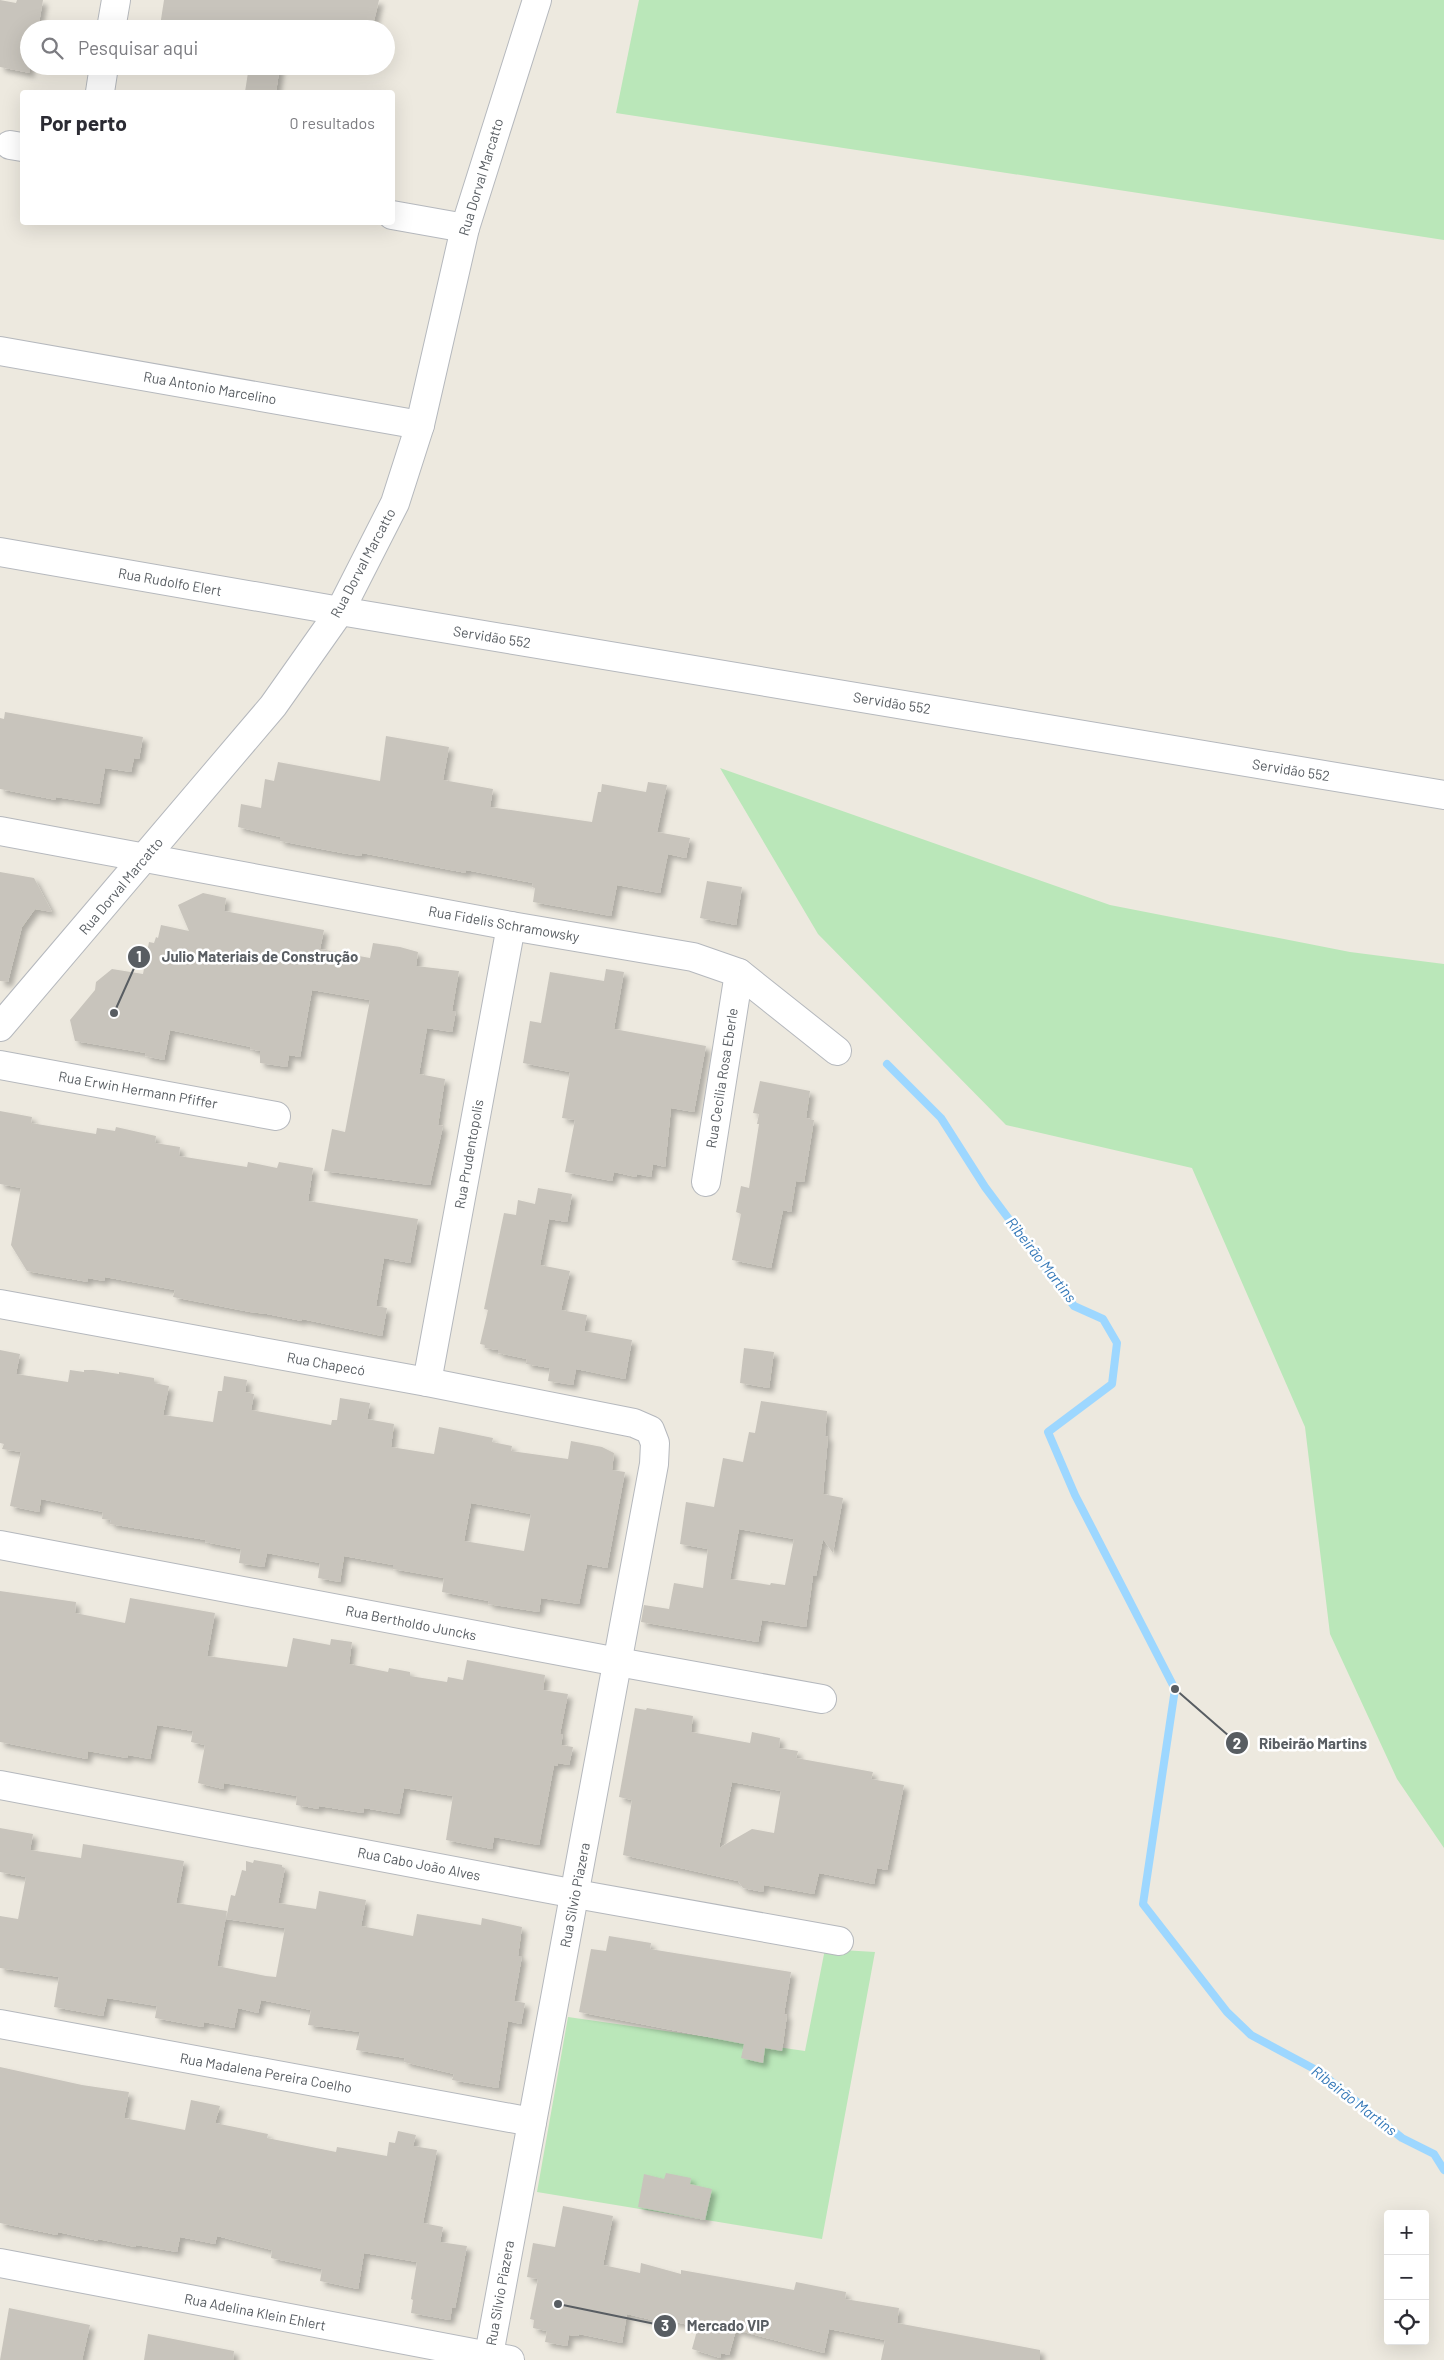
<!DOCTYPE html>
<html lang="pt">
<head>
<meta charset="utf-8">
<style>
  :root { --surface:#fff; --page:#f7f7f7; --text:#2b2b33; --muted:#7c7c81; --line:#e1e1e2 }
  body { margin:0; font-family:Barlow,sans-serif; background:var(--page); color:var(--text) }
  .controls { position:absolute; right:15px; bottom:15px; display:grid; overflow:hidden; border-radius:5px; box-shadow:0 5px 20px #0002 }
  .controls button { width:45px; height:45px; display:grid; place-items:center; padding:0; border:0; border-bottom:1px solid var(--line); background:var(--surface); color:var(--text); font:25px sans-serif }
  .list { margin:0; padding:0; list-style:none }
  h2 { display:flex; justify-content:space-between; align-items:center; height:65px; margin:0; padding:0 20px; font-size:21px }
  h2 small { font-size:16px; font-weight:400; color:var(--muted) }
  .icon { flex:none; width:28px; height:28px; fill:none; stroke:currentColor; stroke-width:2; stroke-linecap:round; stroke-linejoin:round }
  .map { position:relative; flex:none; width:1444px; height:2360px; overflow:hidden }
  .search { position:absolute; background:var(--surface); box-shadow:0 5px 20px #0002; left:20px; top:20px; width:375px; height:55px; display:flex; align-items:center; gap:12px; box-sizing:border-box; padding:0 18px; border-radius:28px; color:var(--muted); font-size:19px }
  .panel { position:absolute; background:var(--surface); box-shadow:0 5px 20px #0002; left:20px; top:90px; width:375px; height:135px; border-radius:5px }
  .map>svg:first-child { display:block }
</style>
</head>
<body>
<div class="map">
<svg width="1444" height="2360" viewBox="0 0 1444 2360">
  <defs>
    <filter id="shadow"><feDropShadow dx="4.5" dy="4.5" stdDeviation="2.5" flood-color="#0004"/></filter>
  </defs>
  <rect width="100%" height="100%" fill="#ede9df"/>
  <g fill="#bae7b9">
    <polygon points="639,0 1444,0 1444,240 616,113"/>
    <polygon points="720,768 1110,905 1350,952 1444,964 1444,1848 1397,1779 1330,1634 1305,1427 1192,1168 1006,1125 818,934"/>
    <polygon points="825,1949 875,1952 822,2239 537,2192 568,2017 805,2051"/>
  </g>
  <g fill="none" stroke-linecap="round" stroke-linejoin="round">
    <polyline stroke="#9dd7ff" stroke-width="8" points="887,1064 941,1118 985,1187 1074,1306 1103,1319 1117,1343 1112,1384 1048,1432 1075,1495 1175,1689 1143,1904 1227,2012 1251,2035 1318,2071 1402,2138 1434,2154 1444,2170"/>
  </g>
  <g fill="#c8c4bc" fill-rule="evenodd" filter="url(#shadow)">
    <polygon points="0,0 16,3 17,0 43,0 38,29 29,29 30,73 0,67"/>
    <polygon points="164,0 379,0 372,29 174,29 160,26"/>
    <polygon points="249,66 280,66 276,92 245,92"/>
    <polygon points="5,712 143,737 139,759 134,758 131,772 105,768 99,804 56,797 56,800 0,789 0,718 4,719"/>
    <polygon points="386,736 449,747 443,780 493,789 490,807 592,822 598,792 601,792 602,784 646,792 648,782 667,785 657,832 690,838 686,858 668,854 660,893 617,885 611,916 533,902 535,888 532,887 533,883 466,870 466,873 362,853 361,856 342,853 280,841 280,837 238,827 241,804 261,808 265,779 274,781 278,762 380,781"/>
    <polygon points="0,872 34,878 52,912 35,909 22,927 8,982 0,981"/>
    <polygon points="707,881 742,887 736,925 700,918"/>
    <polygon points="203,893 226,898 224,911 324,930 320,949 370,958 373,943 400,947 418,952 416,966 459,971 452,1011 456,1011 452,1032 427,1028 419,1074 445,1079 438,1125 443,1126 430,1185 324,1171 332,1129 345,1132 370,1000 312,990 300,1057 289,1055 287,1067 260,1063 260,1051 250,1049 251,1047 170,1030 164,1060 145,1056 146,1053 75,1041 70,1020 95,990 96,982 112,969 143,974 149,942 154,943 156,937 158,938 161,925 189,931 178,905"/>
    <polygon points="606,969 624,972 614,1029 706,1046 694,1112 671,1108 665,1167 653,1164 651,1177 637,1174 636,1177 614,1172 612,1181 565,1172 575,1120 562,1118 570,1072 523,1063 530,1021 541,1023 550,972 604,981"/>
    <polygon points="760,1081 810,1091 806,1118 814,1120 804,1182 796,1181 791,1212 783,1210 771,1268 732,1260 741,1214 736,1212 741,1186 749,1188 759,1124 757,1124 759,1114 753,1113"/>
    <polygon points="0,1111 32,1117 31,1123 96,1134 97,1128 115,1131 116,1127 156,1136 155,1143 180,1147 179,1156 247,1167 248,1162 277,1168 279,1162 313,1168 308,1201 418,1219 410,1263 384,1258 376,1306 387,1308 382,1336 302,1319 302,1321 267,1314 250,1312 173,1297 175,1290 105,1277 104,1281 88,1278 88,1282 27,1271 11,1245 21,1188 0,1184"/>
    <polygon points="538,1188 572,1194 567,1222 549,1219 540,1265 570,1271 561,1310 587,1315 584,1331 632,1340 625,1379 576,1369 573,1385 548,1381 550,1368 526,1364 527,1359 498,1353 498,1350 485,1348 485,1345 480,1344 488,1310 484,1309 504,1213 516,1215 518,1200 535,1204"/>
    <polygon points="744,1348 774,1352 769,1388 740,1383"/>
    <path d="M0,1350l20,4 -4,20 52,8 2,-12 14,2v-2h9l26,4v-2l35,6v5l15,3 -6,29 50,7 5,-31h4l2,-15 23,4 -2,12 9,2 -3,16 80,15 1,-5h5l3,-22 30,5 -3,16 27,5 -3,23 43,7 5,-27 54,11 -1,4 20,4 -1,5 57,8 3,-18 31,6 12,6 -2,17 13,2 -18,96 -20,-4 -8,40 -38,-6 -2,14 -51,-8 1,-3 -47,-9 2,-14 -51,-9v-4l-49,-9 -4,26 -22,-4 2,-15 -53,-10 -3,14 -25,-4 2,-14 -36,-7 1,-2 -96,-16 1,-4 -9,-1 1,-7 -62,-13 -2,13 -29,-6 11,-54 -19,-3 2,-5 -4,-1zM471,1503l60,11 -7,37 -60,-10z"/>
    <path d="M761,1401l66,10 -2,25 3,1 -5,57 20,4 -10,55 -10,-14 -7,37h-3l-7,51 -44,-7 -4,22 -117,-20 3,-17 25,4 5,-26 29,5 5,-39 -28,-5 6,-42 28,5 9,-49 20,4 6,-30 6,1zM739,1529l55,10 -9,46 -14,-2 -1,2 -40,-6z"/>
    <polygon points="0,1591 76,1602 75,1613 125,1623 130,1598 215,1613 207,1656 287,1667 293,1638 330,1645 331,1639 352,1642 349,1664 388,1672 389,1668 410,1672 410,1676 447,1682 448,1677 463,1680 467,1660 545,1675 543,1690 568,1694 560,1734 563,1734 561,1745 573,1747 569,1765 558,1763 558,1766 554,1765 539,1845 494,1837 492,1849 446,1840 453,1796 404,1788 399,1814 364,1808 363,1813 319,1806 319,1809 296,1805 297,1796 224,1783 223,1789 198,1783 205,1745 191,1742 193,1731 157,1725 150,1759 128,1755 127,1758 88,1751 87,1759 0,1742"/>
    <path d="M635,1708l11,2 1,-2 46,8 -2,16 59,11 2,-11 28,6 -1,10 19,3 -2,7 77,14 -2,7 33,6 -17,85 -10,-2 -3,16 -55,-11 -5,21 -50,-9 -1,7 -20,-4 -5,-7 -115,-26 9,-55 -13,-3zM732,1782l49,9 -7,42 -22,-4 -33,19z"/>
    <polygon points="0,1828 33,1834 30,1850 81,1858 83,1844 184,1861 176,1903 227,1911 217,1966 266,1976 276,1977 285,1928 226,1919 231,1895 235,1896 242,1870 246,1871 246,1861 253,1863 254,1860 282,1865 282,1867 285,1868 278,1903 316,1909 319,1891 366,1900 361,1926 413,1936 417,1914 481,1925 482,1918 522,1927 518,1956 522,1956 514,2001 525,2003 521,2024 508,2021 498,2088 452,2080 454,2074 404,2062 405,2058 356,2050 360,2032 308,2025 311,2010 261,2000 258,2013 238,2008 234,2028 204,2022 203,2027 155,2018 157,2006 107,1998 103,2016 54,2007 59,1977 0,1968 0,1916 18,1919 26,1877 0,1872"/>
    <polygon points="609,1936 651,1943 650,1949 791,1972 784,2014 787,2015 782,2051 765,2048 763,2063 741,2058 744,2044 579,2012 591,1949 606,1951"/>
    <polygon points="0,2067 82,2085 129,2092 124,2118 185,2130 191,2100 220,2106 215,2123 268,2134 267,2138 336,2152 337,2147 387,2156 389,2142 395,2143 398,2131 416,2135 413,2146 437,2150 423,2223 443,2227 440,2242 467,2246 455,2308 452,2308 450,2320 411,2313 413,2300 411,2299 417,2262 364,2253 358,2289 320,2281 322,2269 271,2258 272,2250 217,2236 215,2244 180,2237 177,2252 136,2245 135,2247 98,2239 98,2241 58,2232 57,2235 0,2223"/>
    <polygon points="666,2173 691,2178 690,2184 712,2189 705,2220 638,2207 644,2174 664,2179"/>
    <polygon points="563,2206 613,2216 603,2265 640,2273 641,2263 681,2274 681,2270 794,2290 796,2282 846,2292 845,2299 899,2308 897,2323 1040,2350 1040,2360 881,2360 885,2340 829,2329 824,2353 736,2330 729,2355 721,2353 720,2358 692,2349 698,2327 657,2318 656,2321 627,2314 622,2343 579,2334 578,2336 569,2335 567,2346 545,2342 547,2331 533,2328 534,2320 530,2319 538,2279 527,2277 533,2243 555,2247"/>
    <polygon points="9,2308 90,2325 82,2360 0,2360"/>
    <polygon points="148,2334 234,2351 233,2360 144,2360"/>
  </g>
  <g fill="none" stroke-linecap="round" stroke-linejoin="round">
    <defs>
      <g id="minor">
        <polyline points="111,29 116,0"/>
        <polyline points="100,92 104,66"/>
        <polyline points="10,145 22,147"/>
        <polyline points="392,215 465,228"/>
        <polyline points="0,351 420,425"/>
        <polyline points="0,552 340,611 1444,795"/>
        <polyline points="0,831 511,926 693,957 739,973 837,1051"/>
        <polyline points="0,1027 273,706 340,611 395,503 420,425 465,228 537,0"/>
        <polyline points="0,1065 276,1116"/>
        <polyline points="706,1182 739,973"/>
        <polyline points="0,1304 427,1382 634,1423 650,1430 655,1443 654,1464 488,2360"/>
        <polyline points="427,1382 511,926"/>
        <polyline points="0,1545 618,1662 822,1699"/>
        <polyline points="0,1785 576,1894 839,1941"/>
        <polyline points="0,2024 532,2122"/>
        <polyline points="0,2263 510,2360"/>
      </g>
    </defs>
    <use href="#minor" stroke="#b5b8bd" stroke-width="30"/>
    <use href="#minor" stroke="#fff" stroke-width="28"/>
  </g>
  <g text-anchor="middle" stroke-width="5" stroke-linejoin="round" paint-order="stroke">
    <g font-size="14" fill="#585d62" stroke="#fff">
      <text transform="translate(481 177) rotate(-73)" y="5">Rua Dorval Marcatto</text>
      <text transform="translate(210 388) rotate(10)" y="5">Rua Antonio Marcelino</text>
      <text transform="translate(363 563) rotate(-62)" y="5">Rua Dorval Marcatto</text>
      <text transform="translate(170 582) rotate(10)" y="5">Rua Rudolfo Elert</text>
      <text transform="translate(492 637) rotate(9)" y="5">Servidão 552</text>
      <text transform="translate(892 703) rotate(9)" y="5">Servidão 552</text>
      <text transform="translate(1291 770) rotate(9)" y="5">Servidão 552</text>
      <text transform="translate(121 886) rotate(-50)" y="5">Rua Dorval Marcatto</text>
      <text transform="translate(504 924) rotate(10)" y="5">Rua Fidelis Schramowsky</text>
      <text transform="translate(722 1078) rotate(-81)" y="5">Rua Cecilia Rosa Eberle</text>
      <text transform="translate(138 1090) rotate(10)" y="5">Rua Erwin Hermann Pfiffer</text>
      <text transform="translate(469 1154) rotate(-80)" y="5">Rua Prudentopolis</text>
      <text transform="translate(326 1364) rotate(10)" y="5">Rua Chapecó</text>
      <text transform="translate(411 1623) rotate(11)" y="5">Rua Bertholdo Juncks</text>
      <text transform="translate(419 1864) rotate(11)" y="5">Rua Cabo João Alves</text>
      <text transform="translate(575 1895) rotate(-79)" y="5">Rua Silvio Piazera</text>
      <text transform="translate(266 2073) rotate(10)" y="5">Rua Madalena Pereira Coelho</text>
      <text transform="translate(500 2293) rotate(-80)" y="5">Rua Silvio Piazera</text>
      <text transform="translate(255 2312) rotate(11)" y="5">Rua Adelina Klein Ehlert</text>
    </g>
    <g font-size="15" font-style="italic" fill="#3478b8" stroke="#fff">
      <text transform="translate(1041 1260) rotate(52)" y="5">Ribeirão Martins</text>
      <text transform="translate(1354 2101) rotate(38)" y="5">Ribeirão Martins</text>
    </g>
  </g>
  <path fill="none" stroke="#585d62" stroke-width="2" d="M114 1013L139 957M1175 1689L1237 1743M558 2304L665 2326"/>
  <g fill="#585d62" stroke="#fff" stroke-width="2">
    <circle cx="114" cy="1013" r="5"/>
    <circle cx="1175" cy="1689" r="5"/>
    <circle cx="558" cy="2304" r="5"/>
    <circle cx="139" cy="957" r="12"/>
    <circle cx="1237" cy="1743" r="12"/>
    <circle cx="665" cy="2326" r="12"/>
  </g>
  <g font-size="15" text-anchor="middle" font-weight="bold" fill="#fff">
    <text x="139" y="962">1</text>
    <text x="1237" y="1749">2</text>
    <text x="665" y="2331">3</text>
  </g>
  <g font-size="15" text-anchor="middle" font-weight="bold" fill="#585d62" stroke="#fff" stroke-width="5" stroke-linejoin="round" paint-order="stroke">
    <text x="260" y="962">Julio Materiais de Construção</text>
    <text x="1313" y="1749">Ribeirão Martins</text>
    <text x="728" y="2331">Mercado VIP</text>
  </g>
</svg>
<div class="controls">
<button>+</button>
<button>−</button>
<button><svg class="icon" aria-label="locate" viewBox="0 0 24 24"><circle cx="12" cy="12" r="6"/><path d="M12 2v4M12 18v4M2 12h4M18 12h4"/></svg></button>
</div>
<div class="search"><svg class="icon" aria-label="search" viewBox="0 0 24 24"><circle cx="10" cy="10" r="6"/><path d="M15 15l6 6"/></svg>Pesquisar aqui</div>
<section class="panel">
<h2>Por perto<small>0 resultados</small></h2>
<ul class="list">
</ul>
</section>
</div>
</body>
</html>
